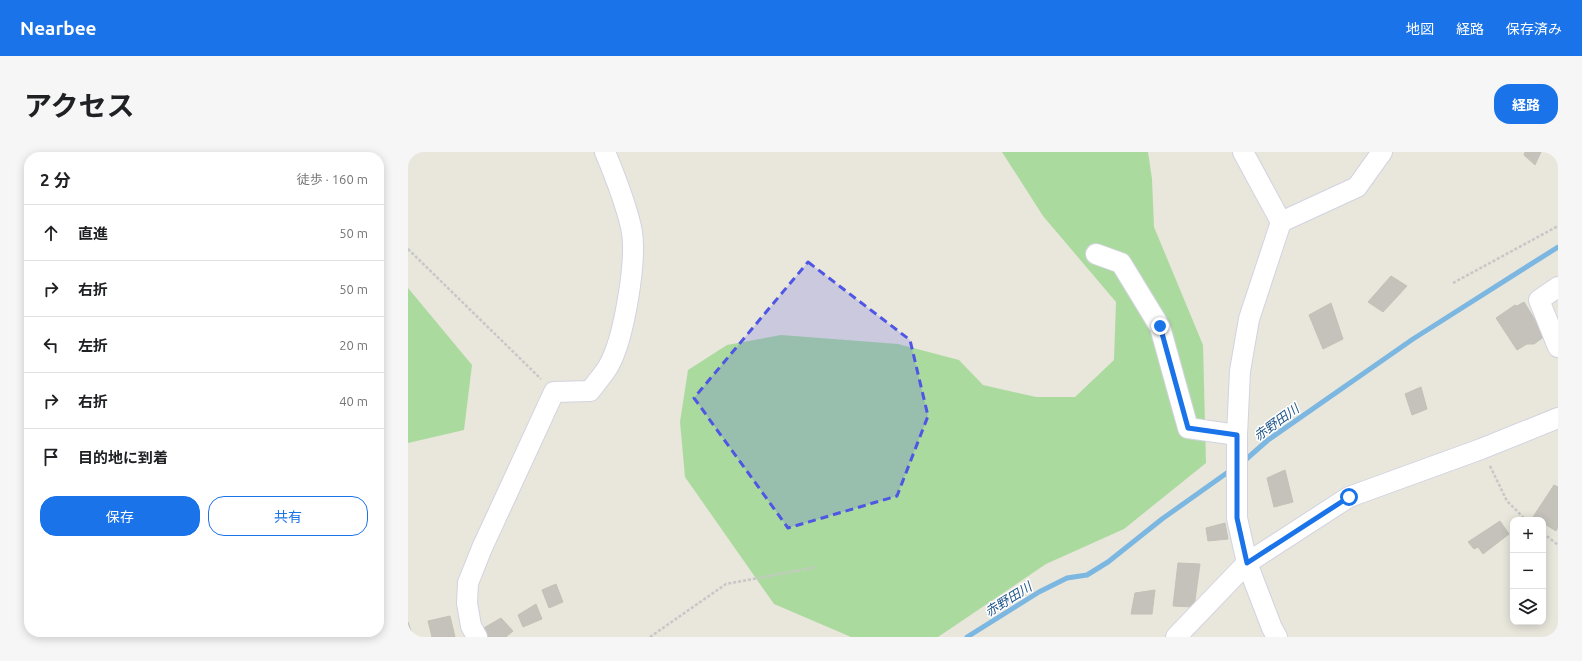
<!DOCTYPE html>
<html lang="ja">
<head>
<meta charset="utf-8">
<style>
  :root { --surface:#fff; --page:#f6f6f6; --text:#202124; --muted:#757577; --line:#e0e0e0; --accent:#1a73e8 }
  body { margin:0; font-family:Ubuntu,"Noto Sans JP",sans-serif; background:var(--page); color:var(--text) }
  .controls { position:absolute; right:12px; bottom:12px; display:grid; overflow:hidden; border-radius:8px; box-shadow:0 2px 10px #0003 }
  .controls button { width:36px; height:36px; display:grid; place-items:center; padding:0; border:0; border-bottom:1px solid var(--line); background:var(--surface); color:var(--text); font:20px sans-serif }
  .stop { position:absolute; width:12px; height:12px; margin:-9px; border:3px solid #1a73e8; border-radius:50%; background:#fff }
  .stop.end { background:#1a73e8; border-color:#fff; box-shadow:0 1px 4px #0008 }
  .list { margin:0; padding:0; list-style:none }
  h2 { display:flex; justify-content:space-between; align-items:center; height:52px; margin:0; padding:0 16px; font-size:17px }
  h2 small { font-size:13px; font-weight:400; color:var(--muted) }
  .list li { display:grid; grid-template-columns:26px 1fr auto; gap:12px; align-items:center; box-sizing:border-box; height:56px; padding:0 16px; border-top:1px solid var(--line) }
  .list b { display:block; font-size:15px; white-space:nowrap }
  .list em { font-size:13px; font-style:normal; color:var(--muted) }
  .actions { display:flex; gap:8px; padding:12px 16px }
  .actions a { flex:1; padding:9px 0; border:1px solid var(--accent); border-radius:16px; text-align:center; font-size:14px; color:var(--accent) }
  .actions .main { background:var(--accent); color:#fff }
  .icon { flex:none; width:22px; height:22px; fill:none; stroke:currentColor; stroke-width:2; stroke-linecap:round; stroke-linejoin:round }
  .map { position:relative; flex:none; width:1150px; height:485px; overflow:hidden; border-radius:16px }
  header { display:flex; align-items:center; gap:24px; box-sizing:border-box; height:56px; padding:0 20px; background:var(--accent); color:#fff }
  header strong { font-size:19px }
  nav { display:flex; gap:22px; margin-inline-start:auto; font-size:14px }
  .intro { display:flex; align-items:center; justify-content:space-between; box-sizing:border-box; height:96px; padding:0 24px }
  h1 { margin:0; font-size:28px }
  .button { padding:10px 18px; border-radius:16px; background:var(--accent); color:#fff; font-size:14px; font-weight:700 }
  main { display:flex; gap:24px; padding:0 24px }
  aside { flex:1; background:var(--surface); border-radius:16px; box-shadow:0 2px 10px #0003 }
  .map>svg:first-child { display:block }
</style>
</head>
<body>
<header>
<strong>Nearbee</strong>
<nav><a>地図</a><a>経路</a><a>保存済み</a></nav>
</header>
<div class="intro"><h1>アクセス</h1><a class="button">経路</a></div>
<main>
<aside>
<h2>2 分<small>徒歩 · 160 m</small></h2>
<ul class="list">
<li><svg class="icon" aria-label="ahead" viewBox="0 0 24 24"><path d="M12 20V5M6 11l6-6 6 6"/></svg><div><b>直進</b></div><em>50 m</em></li>
<li><svg class="icon" aria-label="right" viewBox="0 0 24 24"><path d="M7 20v-9h11M14 6l5 5-5 5"/></svg><div><b>右折</b></div><em>50 m</em></li>
<li><svg class="icon" aria-label="left" viewBox="0 0 24 24"><path d="M17 20v-9H6M10 6l-5 5 5 5"/></svg><div><b>左折</b></div><em>20 m</em></li>
<li><svg class="icon" aria-label="right" viewBox="0 0 24 24"><path d="M7 20v-9h11M14 6l5 5-5 5"/></svg><div><b>右折</b></div><em>40 m</em></li>
<li><svg class="icon" aria-label="arrive" viewBox="0 0 24 24"><path d="M6 21V4h12l-3 4 3 4H6"/></svg><div><b>目的地に到着</b></div></li>
</ul>
<div class="actions"><a class="main">保存</a><a>共有</a></div>
</aside>
<div class="map">
<svg width="1150" height="485" viewBox="0 0 1150 485">
  <rect width="100%" height="100%" fill="#e9e6dc"/>
  <g fill="#abda9f">
    <polygon points="594,0 740,0 744,27 746,75 795,193 798,311 716,377 638,412 530,485 443,485 366,452 277,325 272,270 280,218 319,193 373,183 490,192 551,208 575,233 628,245 667,245 706,208 708,150 635,64"/>
    <polygon points="0,136 64,213 56,278 0,291"/>
  </g>
  <g fill="none" stroke-linecap="round" stroke-linejoin="round">
    <g stroke="#7bb7e0" stroke-width="5">
      <polyline points="835,310 860,288 1005,187 1150,95"/>
      <polyline points="559,485 631,440 659,426 679,423 700,410 754,367 823,318"/>
    </g>
  </g>
  <g fill="#c5c2bc" stroke="#c4c1b6">
    <polygon points="1117,0 1133,0 1127,13 1116,3"/>
    <polygon points="983,124 999,134 975,160 960,150"/>
    <polygon points="1116,150 1137,184 1126,192 1119,192 1109,198 1088,166 1107,153 1109,154"/>
    <polygon points="923,151 935,187 915,197 901,163"/>
    <polygon points="1013,235 1019,257 1004,263 997,242"/>
    <polygon points="877,318 885,350 866,355 859,326"/>
    <polygon points="1146,333 1150,335 1150,375 1148,379 1135,371 1135,368 1130,368 1125,365"/>
    <polygon points="1092,369 1101,382 1075,402 1070,395 1066,397 1060,390"/>
    <polygon points="817,371 820,387 800,389 798,376"/>
    <polygon points="770,411 792,412 786,455 765,454"/>
    <polygon points="148,432 155,450 141,456 134,438"/>
    <polygon points="747,438 744,462 723,462 727,441"/>
    <polygon points="128,452 134,467 115,475 110,463"/>
    <polygon points="42,464 47,485 24,485 20,469"/>
    <polygon points="93,466 105,479 98,485 79,485 74,477"/>
    <polygon points="0,470 5,485 0,485"/>
  </g>
  <g fill="none" stroke-linecap="round" stroke-linejoin="round">
    <defs>
      <g id="minor">
        <polyline points="835,0 873,70"/>
        <polyline points="688,102 713,111 752,175 780,276 829,283"/>
        <polyline points="1150,135 1131,148 1150,195"/>
        <path d="M69,485l-6,-11 -4,-23 1,-20 14,-35 72,-156 36,-1c6,-8 13,-16 18,-24 16,-27 30,-110 23,-140 -6,-26 -16,-51 -26,-75"/>
        <polyline points="768,485 839,411 941,345 1073,297 1150,266"/>
        <polyline points="869,485 864,476 839,411 829,366 829,283 832,219 841,167 873,70 949,35 974,0"/>
      </g>
    </defs>
    <use href="#minor" stroke="#d2d3e0" stroke-width="22"/>
    <g stroke="#c7c7c7" stroke-width="2.5" stroke-dasharray="3 2" stroke-linecap="butt">
      <polyline points="0,97 133,227"/>
      <polyline points="1045,131 1150,74"/>
      <polyline points="1082,314 1099,349 1118,368"/>
      <polyline points="1135,381 1150,393"/>
      <polyline points="242,485 318,432 409,415"/>
    </g>
    <use href="#minor" stroke="#fff" stroke-width="20"/>
  </g>
  <g fill="none" stroke-linecap="round" stroke-linejoin="round">
    <polyline stroke="#1a73e8" stroke-width="5" points="752,174 780,276 829,283 829,366 839,411 941,345"/>
  </g>
  <path fill="#4f56e4" fill-opacity="0.2" stroke="#4f56e4" stroke-width="3" stroke-dasharray="8 5" stroke-linejoin="round" d="M400,110l102,78 18,76 -31,80 -109,32 -94,-130z"/>
  <g text-anchor="middle" stroke-width="3" stroke-linejoin="round" paint-order="stroke">
    <g font-size="13" font-style="italic" fill="#1d5589" stroke="#fff">
      <text transform="translate(868 270) rotate(-36)" y="5">赤野田川</text>
      <text transform="translate(600 447) rotate(-32)" y="5">赤野田川</text>
    </g>
  </g>
</svg>
<div class="controls">
<button>+</button>
<button>−</button>
<button><svg class="icon" aria-label="layers" viewBox="0 0 24 24"><path d="M12 4l9 5-9 5-9-5zM3 14l9 5 9-5"/></svg></button>
</div>
<div class="stop" style="left:941px;top:345px"></div>
<div class="stop end" style="left:752px;top:174px"></div>
</div>
</main>
</body>
</html>
